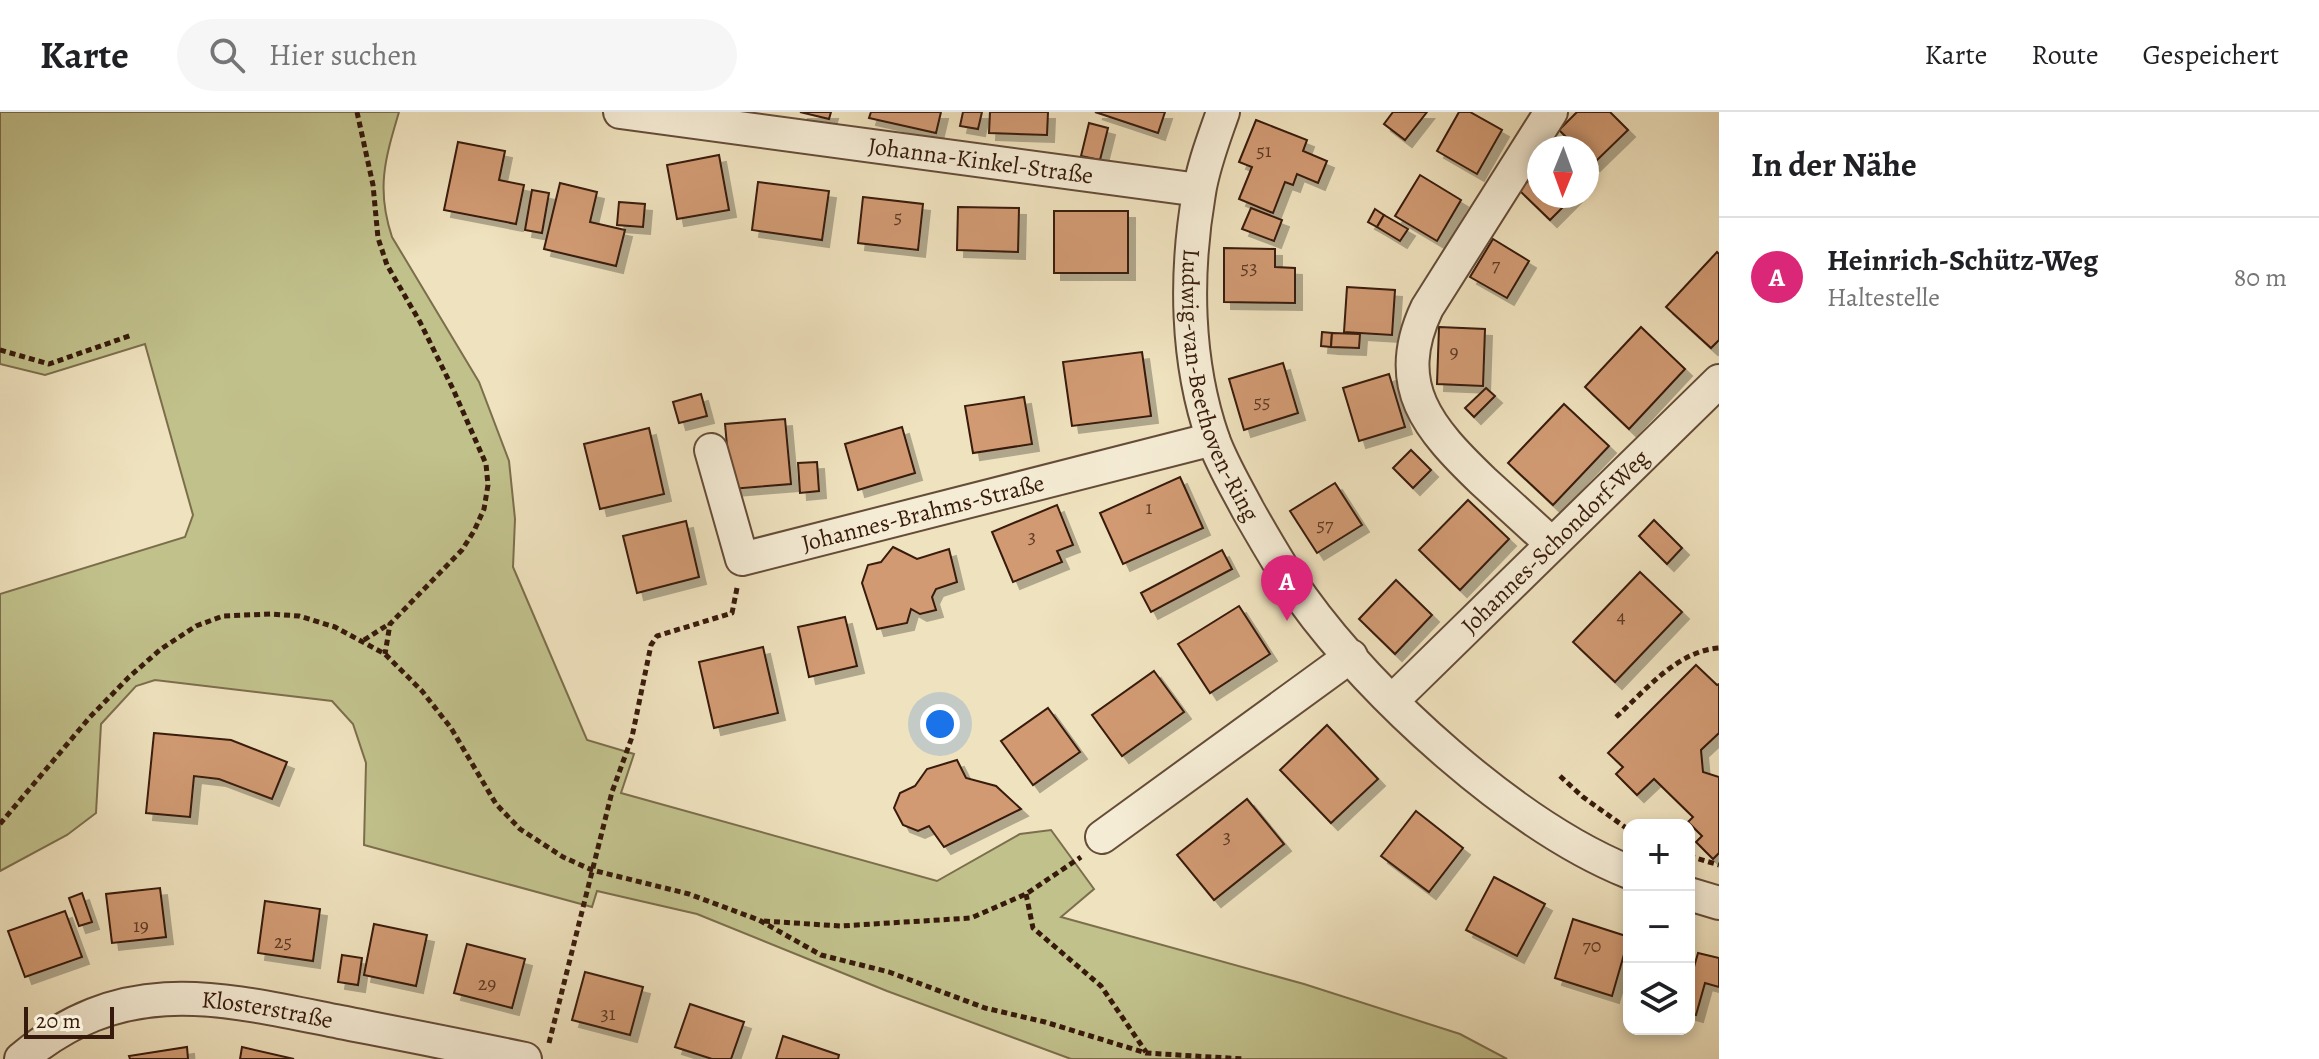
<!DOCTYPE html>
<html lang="de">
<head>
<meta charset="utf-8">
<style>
  :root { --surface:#fff; --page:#f6f6f6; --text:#202124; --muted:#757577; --line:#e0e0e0; --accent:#db2777 }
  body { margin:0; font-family:Alegreya,serif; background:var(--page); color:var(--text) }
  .controls { position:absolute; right:24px; bottom:24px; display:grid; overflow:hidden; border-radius:16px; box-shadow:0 4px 12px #0003 }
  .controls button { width:72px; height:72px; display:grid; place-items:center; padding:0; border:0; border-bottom:2px solid var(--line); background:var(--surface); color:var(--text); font:40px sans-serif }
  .compass { position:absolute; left:1527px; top:24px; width:72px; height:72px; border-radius:50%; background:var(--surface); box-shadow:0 4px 12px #0003; rotate:181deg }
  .scale { position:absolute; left:24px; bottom:20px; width:90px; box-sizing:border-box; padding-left:8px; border:4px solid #371a0b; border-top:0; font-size:22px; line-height:28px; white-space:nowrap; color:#371a0b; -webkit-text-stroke:6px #f5ecd5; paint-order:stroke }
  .you { position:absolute; left:940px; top:612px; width:28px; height:28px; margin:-20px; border:6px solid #fff; border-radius:50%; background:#1a73e8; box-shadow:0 0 0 12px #1a73e833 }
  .badge { display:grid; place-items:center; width:52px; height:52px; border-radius:50%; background:var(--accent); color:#fff; font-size:26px; font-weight:700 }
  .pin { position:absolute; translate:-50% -66px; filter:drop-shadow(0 2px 4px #0008) }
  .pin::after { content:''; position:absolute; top:42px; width:28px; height:24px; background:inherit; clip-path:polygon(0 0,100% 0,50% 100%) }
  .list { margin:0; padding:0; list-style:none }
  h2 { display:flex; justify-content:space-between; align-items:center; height:104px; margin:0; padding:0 32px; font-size:34px }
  h2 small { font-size:26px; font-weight:400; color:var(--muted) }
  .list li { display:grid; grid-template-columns:52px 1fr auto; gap:24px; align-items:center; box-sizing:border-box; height:120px; padding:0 32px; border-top:2px solid var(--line) }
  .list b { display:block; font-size:30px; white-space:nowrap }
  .list p { margin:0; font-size:26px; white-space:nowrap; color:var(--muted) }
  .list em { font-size:26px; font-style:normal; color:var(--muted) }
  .icon { flex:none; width:44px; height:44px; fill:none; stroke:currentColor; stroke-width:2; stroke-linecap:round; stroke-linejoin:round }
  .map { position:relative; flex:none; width:1719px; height:947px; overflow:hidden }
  header { display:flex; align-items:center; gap:48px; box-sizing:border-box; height:112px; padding:0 40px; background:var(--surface); border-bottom:2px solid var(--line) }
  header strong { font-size:38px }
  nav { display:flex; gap:44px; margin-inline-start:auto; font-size:28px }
  .search { width:560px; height:72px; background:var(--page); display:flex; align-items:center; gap:20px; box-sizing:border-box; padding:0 28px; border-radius:44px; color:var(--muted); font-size:30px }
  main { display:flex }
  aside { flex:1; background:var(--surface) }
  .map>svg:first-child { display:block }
</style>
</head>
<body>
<header>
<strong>Karte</strong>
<div class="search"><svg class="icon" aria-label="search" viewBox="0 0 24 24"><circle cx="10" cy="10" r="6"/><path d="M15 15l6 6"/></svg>Hier suchen</div>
<nav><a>Karte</a><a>Route</a><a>Gespeichert</a></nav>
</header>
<main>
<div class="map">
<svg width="1719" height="947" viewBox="0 0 1719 947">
  <defs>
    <filter id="shadow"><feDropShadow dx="7" dy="7" stdDeviation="0" flood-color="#0004"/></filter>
  </defs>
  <rect width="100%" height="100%" fill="#efe2be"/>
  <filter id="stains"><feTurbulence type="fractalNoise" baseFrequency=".0025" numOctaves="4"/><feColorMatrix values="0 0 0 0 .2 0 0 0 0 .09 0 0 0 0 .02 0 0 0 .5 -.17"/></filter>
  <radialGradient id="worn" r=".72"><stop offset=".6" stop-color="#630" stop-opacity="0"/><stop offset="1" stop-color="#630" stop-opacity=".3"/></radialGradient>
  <path fill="#c1c18c" stroke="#7c6e4c" stroke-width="2" d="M0,0h399c-14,47 -23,77 -7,125l87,145 30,79 6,58 -2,48 74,173 47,14 -13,39 316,88 83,-47 31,-4 43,59 -33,28 243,67 156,50 47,25h-436l-184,-68 -190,-77 -100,-23 -5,16 -228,-62 2,-82 -13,-39 -21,-23 -177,-21 -19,6 -35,38 -5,89 -29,22 -67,36v-277l185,-57 8,-22 -48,-171 -100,31 -45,-11z"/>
  <g fill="#d19a73" stroke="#371a0b" stroke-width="2" filter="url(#shadow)">
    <polygon points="800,0 831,0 829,7"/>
    <polygon points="871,0 941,0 936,21 869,6"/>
    <polygon points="963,0 982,0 978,17 960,14"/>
    <polygon points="990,0 1048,0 1047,23 989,21"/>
    <polygon points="1095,0 1165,0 1158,21"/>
    <polygon points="1393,0 1427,0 1405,28 1384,12"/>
    <polygon points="1459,0 1470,0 1502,18 1477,62 1437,39"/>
    <polygon points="1577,0 1610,0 1628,18 1593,52 1587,47 1587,36 1577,36 1559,18"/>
    <polygon points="1256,8 1307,28 1303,39 1327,49 1318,71 1297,62 1293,73 1285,70 1273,101 1239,87 1252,55 1239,50"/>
    <polygon points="1089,11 1108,16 1100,48 1081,44"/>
    <polygon points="458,30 505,39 499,68 524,73 516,112 444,98"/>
    <polygon points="719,43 729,98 677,107 667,53"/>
    <polygon points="1539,58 1539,84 1574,84 1550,108 1519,78"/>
    <polygon points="1420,63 1461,88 1437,129 1395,104"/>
    <polygon points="758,70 829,79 822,128 752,118"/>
    <polygon points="560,71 597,80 590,110 625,118 616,154 544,137"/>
    <polygon points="532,78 549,81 542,121 525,118"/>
    <polygon points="863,85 923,92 918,138 858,131"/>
    <polygon points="619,90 645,92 643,115 617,113"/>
    <polygon points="958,95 1019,96 1018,140 957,138"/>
    <polygon points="1251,96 1282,108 1274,129 1242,117"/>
    <polygon points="1375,97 1384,103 1377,115 1368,110"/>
    <rect x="1054" y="99" width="74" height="62"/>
    <polygon points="1384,103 1408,117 1400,129 1377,115"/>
    <polygon points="1493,127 1529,149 1507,186 1470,165"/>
    <polygon points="1224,136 1275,137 1275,155 1295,156 1295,191 1224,190"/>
    <polygon points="1717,140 1719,142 1719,228 1711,236 1666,195"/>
    <polygon points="1347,175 1395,178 1392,223 1344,220"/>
    <polygon points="1439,215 1485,217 1483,274 1437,272"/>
    <polygon points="1641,215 1685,257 1629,317 1585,275"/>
    <polygon points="1322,220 1332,221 1331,235 1321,234"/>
    <polygon points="1332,221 1360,222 1359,236 1331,235"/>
    <polygon points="1142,240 1151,304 1072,314 1063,250"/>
    <polygon points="1283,251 1298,301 1244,318 1229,267"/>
    <polygon points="1389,262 1405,315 1359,329 1343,276"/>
    <polygon points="1486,276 1495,284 1474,305 1465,296"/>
    <polygon points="701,282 707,304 679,311 673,290"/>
    <polygon points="1024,285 1032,332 973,341 965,294"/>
    <polygon points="1564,292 1609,334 1553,393 1508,351"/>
    <polygon points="785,307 791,372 731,377 725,312"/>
    <polygon points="902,315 915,361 858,378 845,332"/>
    <polygon points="649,316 664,382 600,397 584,332"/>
    <polygon points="1411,338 1431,358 1413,376 1393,356"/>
    <polygon points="817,350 819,379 800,381 798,351"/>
    <polygon points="1180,365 1203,416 1123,452 1100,401"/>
    <polygon points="1335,371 1362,413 1317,441 1290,399"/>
    <polygon points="1468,388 1509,427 1460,478 1419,438"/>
    <polygon points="1057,393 1073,433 1057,439 1062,450 1013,470 992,420"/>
    <polygon points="1654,408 1682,436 1667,452 1639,424"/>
    <polygon points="686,409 699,465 637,481 623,424"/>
    <polygon points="893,435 917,447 949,437 957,470 936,477 932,485 936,498 920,502 911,497 907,511 877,517 862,471 868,453 881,450"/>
    <polygon points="1222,438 1232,457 1151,500 1141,481"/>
    <polygon points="1640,460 1682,500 1615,570 1573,530"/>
    <polygon points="1396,468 1432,503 1395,542 1359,507"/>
    <polygon points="1239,494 1270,542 1210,581 1178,532"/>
    <polygon points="845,505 857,554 809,565 798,515"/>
    <polygon points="763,535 778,601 714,616 699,550"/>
    <polygon points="1696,553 1717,573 1719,572 1719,621 1701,638 1703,660 1719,665 1719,741 1713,747 1696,730 1702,724 1688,710 1693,705 1654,667 1637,683 1616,662 1623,655 1608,641"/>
    <polygon points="1154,559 1184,600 1122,644 1092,603"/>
    <polygon points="1048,596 1080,640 1033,673 1001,629"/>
    <polygon points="1327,613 1378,667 1331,711 1280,658"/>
    <polygon points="154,621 231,628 287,650 272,687 219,667 194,664 190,705 146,701"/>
    <polygon points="957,648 966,666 996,674 1021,697 944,735 929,714 918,719 903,713 894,696 900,681 915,674 927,657"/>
    <polygon points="1247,687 1284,732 1214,788 1177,743"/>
    <polygon points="1416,699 1463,736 1429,780 1381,744"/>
    <polygon points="1494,765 1545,792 1517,844 1466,818"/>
    <polygon points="160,776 166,825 112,831 106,782"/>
    <polygon points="82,781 92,810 79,814 69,786"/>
    <polygon points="265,789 320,797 313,849 258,841"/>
    <polygon points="65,799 82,845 25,865 8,819"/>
    <polygon points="1573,807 1629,825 1612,884 1555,866"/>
    <polygon points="374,812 427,823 416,874 364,863"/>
    <polygon points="467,832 525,847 512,896 454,881"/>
    <polygon points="1698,841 1719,846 1719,875 1705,871 1696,903 1689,901 1689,853 1694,855"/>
    <polygon points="342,843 362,846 358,873 338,870"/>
    <polygon points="585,860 643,875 630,923 572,908"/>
    <polygon points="690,892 744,910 731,947 712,947 675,935"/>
    <polygon points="783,924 839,943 838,947 776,947"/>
    <polygon points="187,935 188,947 130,947 129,944"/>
    <polygon points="242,935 294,947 240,947"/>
  </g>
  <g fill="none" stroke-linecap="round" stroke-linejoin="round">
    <defs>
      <g id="minor">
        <path id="s1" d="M620,0l579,78"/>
        <path id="s2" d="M1223,0c-9,26 -20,54 -24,81 -14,81 -13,168 14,246 9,25 23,48 35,71 17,30 34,60 54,88 71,99 213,228 327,274"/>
        <path d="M1551,0l-124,196c-37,78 2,121 56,173 23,21 46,42 69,63"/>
        <path id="s3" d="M711,338l31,109 471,-120"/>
        <path id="s4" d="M1392,589l327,-320"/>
        <polyline points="1102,725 1351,544"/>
        <polyline points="1689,782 1719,791"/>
        <path id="s5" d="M21,947c103,-87 199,-61 319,-37 61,12 123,24 185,37"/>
      </g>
    </defs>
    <use href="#minor" stroke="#654c38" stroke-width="36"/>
    <g stroke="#371a0b" stroke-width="5" stroke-dasharray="6 4" stroke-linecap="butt">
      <polyline points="357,0 373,73 378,126 387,153 420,210 453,277 486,352 488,373 484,397 474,419 462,438 390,512 385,542"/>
      <polyline points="0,238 49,252 132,223"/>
      <polyline points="364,528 389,512"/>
      <path d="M1616,605c30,-27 61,-66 103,-69"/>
      <polyline points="1560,664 1583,685 1629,718"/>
      <polyline points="0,712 90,605 129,565 161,537 196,514 223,504 271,502 299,504 335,515 385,542 422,579 451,616 496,692 520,717 563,745 592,758 689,782 759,808 821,843 889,860 985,896 1045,910 1146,941 1244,947"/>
      <polyline points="1689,744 1719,753"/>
      <polyline points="1026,782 1033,816 1101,874 1146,940"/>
      <polyline points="764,809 840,814 971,806 1026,782 1081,745"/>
      <polyline points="549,931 612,680 632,625 651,533 657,524 732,501 737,476"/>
    </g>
    <use href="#minor" stroke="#f5ecd5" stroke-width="32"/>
  </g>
  <g text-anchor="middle" stroke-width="6" stroke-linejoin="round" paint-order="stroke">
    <g font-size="20" fill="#5e3a25">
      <text x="1264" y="45">51</text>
      <text x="898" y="111">5</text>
      <text x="1496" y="159">7</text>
      <text x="1249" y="162">53</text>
      <text x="1454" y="246">9</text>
      <text x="1262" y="296">55</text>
      <text x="1149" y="402">1</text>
      <text x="1325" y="419">57</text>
      <text x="1032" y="431">3</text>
      <text x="1621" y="511">4</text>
      <text x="1227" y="731">3</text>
      <text x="141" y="820">19</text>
      <text x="283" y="836">25</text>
      <text x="1592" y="840">70</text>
      <text x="487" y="878">29</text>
      <text x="608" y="908">31</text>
    </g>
    <g font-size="24" fill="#371a0b" stroke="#f5ecd5">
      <text dy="8" stroke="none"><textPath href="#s1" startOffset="364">Johanna-Kinkel-Straße</textPath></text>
      <text dy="8" stroke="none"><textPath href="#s2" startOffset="282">Ludwig-van-Beethoven-Ring</textPath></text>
      <text dy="8" stroke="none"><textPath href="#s3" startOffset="300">Johannes-Brahms-Straße</textPath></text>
      <text dy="8" stroke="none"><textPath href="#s4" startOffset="228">Johannes-Schondorf-Weg</textPath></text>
      <text dy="8" stroke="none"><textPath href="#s5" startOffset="262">Klosterstraße</textPath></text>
    </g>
  </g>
  <rect width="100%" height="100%" filter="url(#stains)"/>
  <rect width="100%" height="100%" fill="url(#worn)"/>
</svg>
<div class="controls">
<button>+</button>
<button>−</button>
<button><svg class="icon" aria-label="layers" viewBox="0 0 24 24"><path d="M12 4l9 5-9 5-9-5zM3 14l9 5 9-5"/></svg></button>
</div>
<svg class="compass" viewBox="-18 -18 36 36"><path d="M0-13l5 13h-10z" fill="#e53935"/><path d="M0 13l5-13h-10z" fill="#757577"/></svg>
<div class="scale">20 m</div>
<div class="you"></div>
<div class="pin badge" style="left:1287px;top:509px">A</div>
</div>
<aside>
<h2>In der Nähe<small></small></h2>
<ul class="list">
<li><span class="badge">A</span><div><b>Heinrich-Schütz-Weg</b><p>Haltestelle</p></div><em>80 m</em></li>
</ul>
</aside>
</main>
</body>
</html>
